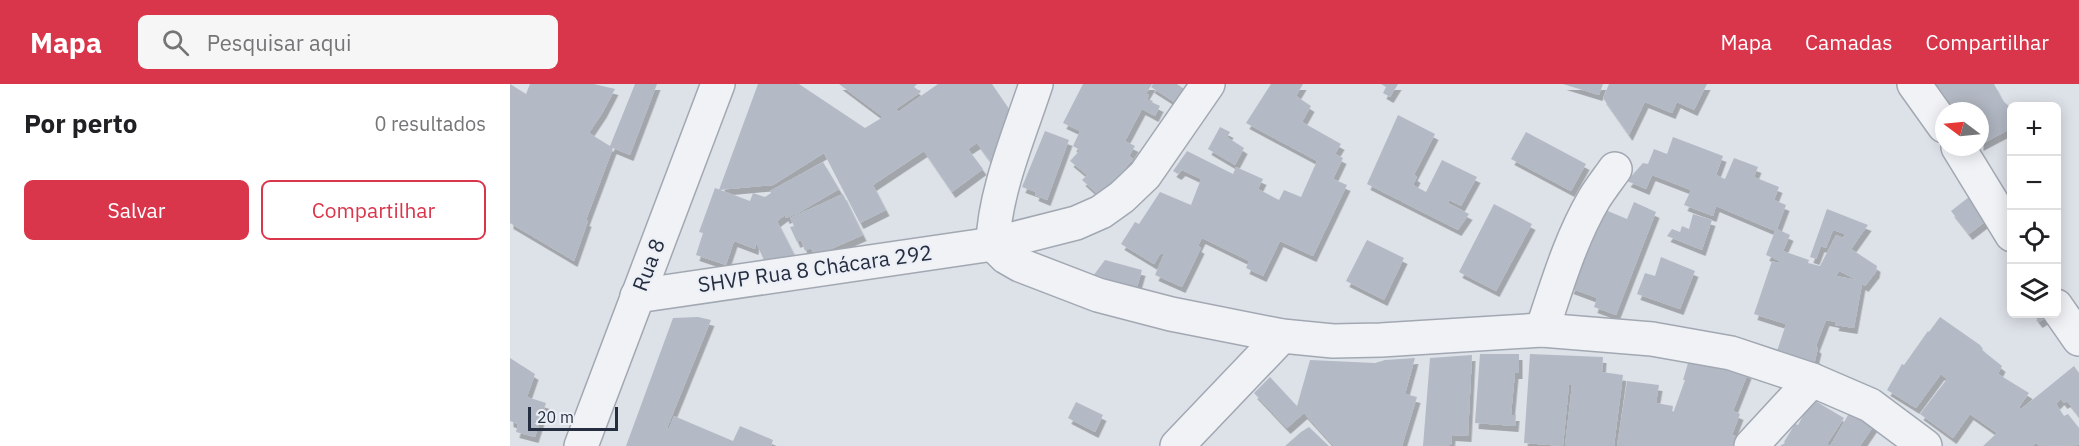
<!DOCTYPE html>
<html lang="pt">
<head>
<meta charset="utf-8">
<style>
  :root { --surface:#fff; --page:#f6f6f6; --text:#202124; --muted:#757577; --line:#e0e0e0; --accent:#d9364c }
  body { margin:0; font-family:"IBM Plex Sans",sans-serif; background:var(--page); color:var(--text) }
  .controls { position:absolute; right:18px; top:18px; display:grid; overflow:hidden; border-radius:9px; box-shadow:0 3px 15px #0003 }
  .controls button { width:54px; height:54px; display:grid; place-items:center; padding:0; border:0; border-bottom:2px solid var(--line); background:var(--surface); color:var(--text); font:30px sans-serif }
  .compass { position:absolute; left:1425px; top:18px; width:54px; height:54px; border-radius:50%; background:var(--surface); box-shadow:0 3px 15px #0003; rotate:286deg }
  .scale { position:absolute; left:18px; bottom:15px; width:90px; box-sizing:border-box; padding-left:6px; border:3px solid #252e40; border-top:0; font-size:16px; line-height:21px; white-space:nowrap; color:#252e40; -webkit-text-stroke:4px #ecf0f6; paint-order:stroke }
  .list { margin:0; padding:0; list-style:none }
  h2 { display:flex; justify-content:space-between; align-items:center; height:78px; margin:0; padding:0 24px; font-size:26px }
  h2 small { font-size:20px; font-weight:400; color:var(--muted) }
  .actions { display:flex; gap:12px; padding:18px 24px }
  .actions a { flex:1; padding:14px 0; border:2px solid var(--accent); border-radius:9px; text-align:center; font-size:21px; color:var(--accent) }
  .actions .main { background:var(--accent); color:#fff }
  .icon { flex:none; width:33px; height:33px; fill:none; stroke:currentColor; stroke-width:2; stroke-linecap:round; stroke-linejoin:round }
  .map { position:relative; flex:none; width:1569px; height:362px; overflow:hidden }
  header { display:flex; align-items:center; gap:36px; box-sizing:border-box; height:84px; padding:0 30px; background:var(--accent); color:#fff }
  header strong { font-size:28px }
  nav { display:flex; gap:33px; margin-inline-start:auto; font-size:21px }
  .search { width:420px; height:54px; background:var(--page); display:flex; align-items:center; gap:15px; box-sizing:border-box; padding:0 21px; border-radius:9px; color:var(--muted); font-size:22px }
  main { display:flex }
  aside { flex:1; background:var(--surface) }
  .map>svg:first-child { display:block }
</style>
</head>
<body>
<header>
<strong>Mapa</strong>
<div class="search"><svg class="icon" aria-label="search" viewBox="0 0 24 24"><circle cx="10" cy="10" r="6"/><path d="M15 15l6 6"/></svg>Pesquisar aqui</div>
<nav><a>Mapa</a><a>Camadas</a><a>Compartilhar</a></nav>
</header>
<main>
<aside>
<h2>Por perto<small>0 resultados</small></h2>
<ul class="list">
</ul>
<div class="actions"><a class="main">Salvar</a><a>Compartilhar</a></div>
</aside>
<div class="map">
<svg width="1569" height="362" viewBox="0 0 1569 362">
  <defs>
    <filter id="shadow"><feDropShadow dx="3.5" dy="6" stdDeviation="0" flood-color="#0004"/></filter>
  </defs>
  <rect width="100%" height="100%" fill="#dde1e8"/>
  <g fill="#b4bac5" fill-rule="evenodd" filter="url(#shadow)">
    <polygon points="0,0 16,10 20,0 84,0 105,5 93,28 79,49 100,62 125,0 147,0 120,71 103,64 76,136 78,137 64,177 0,139"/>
    <polygon points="248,0 289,0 355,44 373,33 329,0 407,0 404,3 411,8 386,25 388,28 428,0 482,0 499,25 481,78 467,59 458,65 473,85 442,108 414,67 363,101 376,126 350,139 314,69 263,101 209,106"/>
    <polygon points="573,0 642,0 636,10 639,11 637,16 650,22 645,32 632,25 615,57 625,62 619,72 623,75 591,113 572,96 577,91 560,77 570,66 563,62 570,47 553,39"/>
    <polygon points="643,0 667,0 674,5 666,19 641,3"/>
    <polygon points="761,0 793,0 786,12 801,22 792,38 831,60 825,70 833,74 823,95 837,101 803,172 770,157 753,192 736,184 739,177 692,154 688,162 691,164 672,203 645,191 654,170 651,169 644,180 611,160 625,138 629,140 650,108 681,121 691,95 672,86 668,90 663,87 677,67 723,90 726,83 753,95 748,105 769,116 774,106 791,113 807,77 736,39"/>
    <polygon points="871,0 888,0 880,13 873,9 876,3"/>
    <polygon points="1053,0 1093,0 1089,11"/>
    <polygon points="1099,0 1197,0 1184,26 1167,18 1162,29 1135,18 1119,51 1093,14"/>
    <polygon points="1424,0 1484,0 1493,17 1502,25 1502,44 1470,61 1470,27 1445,27 1440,18"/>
    <polygon points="888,31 925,50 904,91 907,93 903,101 916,108 932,76 967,93 951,122 939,116 938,119 959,130 948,146 857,100"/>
    <polygon points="710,43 720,48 717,53 734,64 725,81 698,65"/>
    <polygon points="535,47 559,56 537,116 525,111 526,108 512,103"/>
    <polygon points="1016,48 1076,80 1061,107 1001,75"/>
    <path d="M1163,53l50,19 -7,19 9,4 9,-21 24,9 -4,10 25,10 -5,13 12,5 -9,24 13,6 -7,16 26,9 -1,3 12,3 16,-31 7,3 2,-4 -12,-4 -7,18 -5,-2 -5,13 -6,-2 17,-48 41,16 -17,24 26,17 -1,6 -11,14 -3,-2 -8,44 -19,-3 1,-3 -10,-2 -10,26 2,2 -4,17 -37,-14 9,-27 -32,-10 18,-53 6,2 2,-2 -14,-6 9,-24 -59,-25 -3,10 -29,-11 7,-15 -39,-15 -6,14 -19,-8 16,-18 5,1 6,-15 13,5zM1329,187l18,9 -21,-4z"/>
    <polygon points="313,78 329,105 290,128 276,134 275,131 267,137 287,176 257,183 246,158 245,165 224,157 216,181 186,171 193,149 189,148 205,104 240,117 243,109 255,113 261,109 260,107"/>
    <polygon points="333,110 353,151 305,172 301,164 295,167 291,156 287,158 280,143 284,142 280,134"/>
    <polygon points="1459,113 1476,137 1459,150 1441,127"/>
    <polygon points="1124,118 1146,128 1106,231 1084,223 1087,214 1060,204 1093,125 1117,135"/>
    <polygon points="984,120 1022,140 986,207 949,188"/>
    <polygon points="1183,130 1202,136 1192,166 1157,152 1162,145 1170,148 1172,142 1179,145"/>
    <polygon points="857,156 894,174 874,216 836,197"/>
    <polygon points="1151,173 1185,187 1170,225 1127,210 1135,189 1145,192"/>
    <polygon points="595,176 632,186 626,207 580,196"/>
    <polygon points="1523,230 1542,230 1529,238"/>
    <polygon points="188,233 201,236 157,344 159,345 164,332 223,357 230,342 263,356 261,362 116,362 163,234"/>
    <polygon points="1430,233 1470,261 1473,265 1472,266 1492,282 1488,290 1519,309 1509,323 1511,325 1564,282 1569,289 1569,332 1557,317 1554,319 1551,315 1546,320 1554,332 1558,330 1569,344 1569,361 1529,362 1526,359 1522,362 1473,362 1487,349 1460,330 1443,354 1410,330 1437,295 1431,290 1406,324 1377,306 1392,280 1394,281 1418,247 1419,248"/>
    <polygon points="970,270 1009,270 1009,289 1005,289 1001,331 1006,331 1005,342 965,339"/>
    <polygon points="1020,270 1093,273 1092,288 1113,291 1104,362 1055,362 1062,301 1059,301 1053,362 1014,359"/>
    <polygon points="962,271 958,352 942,351 941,361 913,362 920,274"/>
    <polygon points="0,274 25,290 17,313 36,319 25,353 6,348 8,340 0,337"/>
    <polygon points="905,274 895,310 907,313 892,362 824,362 794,329 777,344 744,309 760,293 787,322 800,276 865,279 875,276"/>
    <polygon points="1178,279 1220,281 1238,289 1223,327 1230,330 1222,351 1232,354 1228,362 1107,362 1117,297 1149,301 1146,319 1163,322 1161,335 1175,296 1173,296"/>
    <polygon points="1302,315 1334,334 1317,360 1320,362 1341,326 1365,340 1350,362 1270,362 1275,359 1274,358 1285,340 1288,341"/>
    <polygon points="566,318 593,331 585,348 558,334"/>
    <polygon points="799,343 819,362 775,362 791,348"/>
  </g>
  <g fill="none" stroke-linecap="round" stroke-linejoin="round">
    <defs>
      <g id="minor">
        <path d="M526,0c-16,49 -42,109 -43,160l13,13 14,8 78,30 73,19 111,22 51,5 48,-1 161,-10 110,9 79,14 81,27 58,25 55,41"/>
        <polyline points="1404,0 1434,42"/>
        <polyline points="1448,63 1502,151"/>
        <polyline points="127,212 483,160 566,139 591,128 612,113 635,91 698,0"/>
        <polyline points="1546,222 1569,255"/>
        <path d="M1032,246c15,-44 28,-90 52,-131 6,-10 14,-20 21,-30"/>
        <polyline points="71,362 208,0"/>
        <polyline points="667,362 772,252"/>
        <polyline points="1241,362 1302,296"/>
      </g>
    </defs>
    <use href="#minor" stroke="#a2a8b2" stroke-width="36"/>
    <use href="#minor" stroke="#f0f2f6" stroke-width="33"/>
  </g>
  <g text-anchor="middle" stroke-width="4.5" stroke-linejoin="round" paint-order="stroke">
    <g font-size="21" fill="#252e40" stroke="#ecf0f6">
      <text transform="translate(139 181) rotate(-69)" y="7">Rua 8</text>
      <text transform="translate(305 185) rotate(-8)" y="7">SHVP Rua 8 Chácara 292</text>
    </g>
  </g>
</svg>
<div class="controls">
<button>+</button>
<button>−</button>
<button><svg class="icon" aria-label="locate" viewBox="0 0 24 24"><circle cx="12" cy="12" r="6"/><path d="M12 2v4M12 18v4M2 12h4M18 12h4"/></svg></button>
<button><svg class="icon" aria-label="layers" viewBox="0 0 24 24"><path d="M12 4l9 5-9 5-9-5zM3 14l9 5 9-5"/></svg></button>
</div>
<svg class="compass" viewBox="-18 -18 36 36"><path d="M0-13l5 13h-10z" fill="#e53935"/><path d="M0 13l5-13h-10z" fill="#757577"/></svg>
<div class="scale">20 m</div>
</div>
</main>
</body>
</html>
